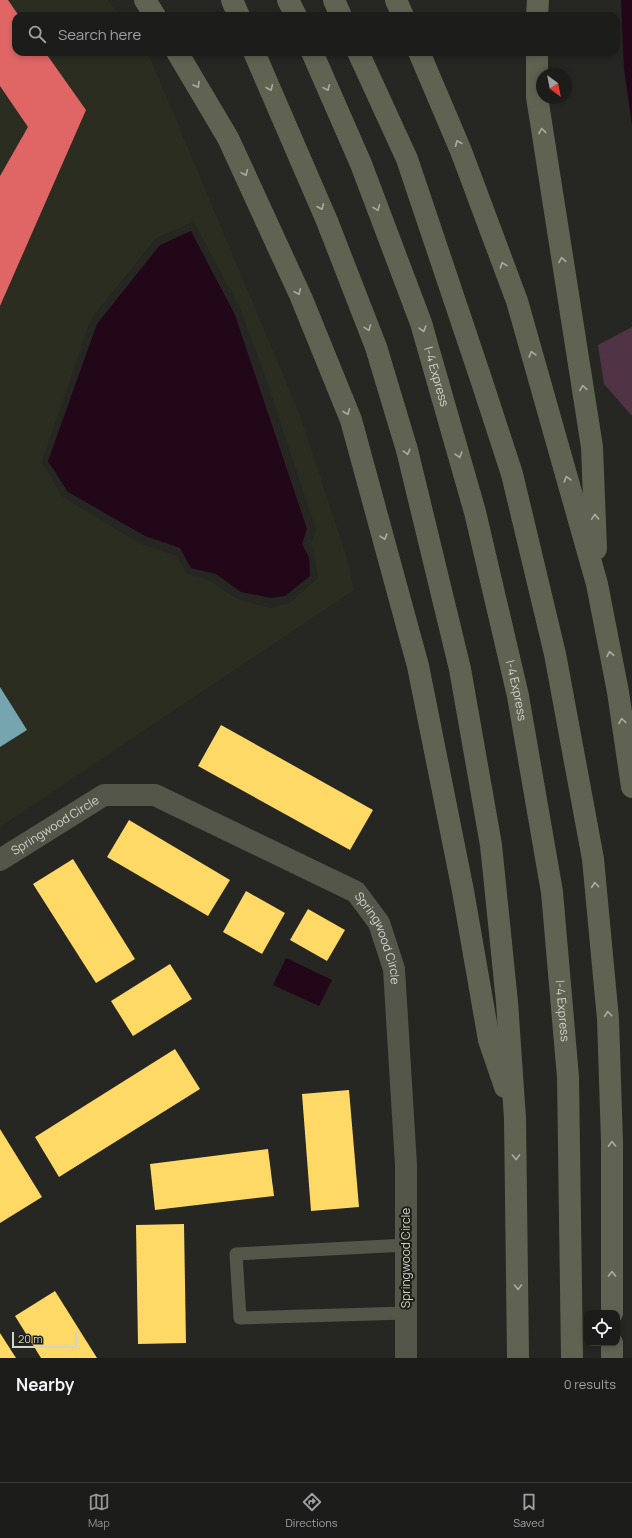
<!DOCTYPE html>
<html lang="en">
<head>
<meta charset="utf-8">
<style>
  :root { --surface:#1c1c1a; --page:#292927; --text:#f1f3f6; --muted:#a0a1a2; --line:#3a3a39; --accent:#959691 }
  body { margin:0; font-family:Manrope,sans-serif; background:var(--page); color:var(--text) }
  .controls { position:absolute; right:12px; bottom:12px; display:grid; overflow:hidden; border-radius:8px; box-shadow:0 2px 6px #0003 }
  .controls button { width:36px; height:36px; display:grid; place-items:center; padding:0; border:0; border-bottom:1px solid var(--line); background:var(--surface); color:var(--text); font:20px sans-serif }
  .compass { position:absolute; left:536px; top:68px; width:36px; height:36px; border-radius:50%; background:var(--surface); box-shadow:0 2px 6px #0003; rotate:148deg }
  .scale { position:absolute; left:12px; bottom:10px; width:65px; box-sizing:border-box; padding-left:4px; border:2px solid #d1d3cd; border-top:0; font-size:11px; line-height:14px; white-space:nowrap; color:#d1d3cd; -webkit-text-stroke:3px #1d1f17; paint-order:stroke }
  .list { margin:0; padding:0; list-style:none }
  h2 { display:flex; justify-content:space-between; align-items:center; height:52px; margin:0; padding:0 16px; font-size:17px }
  h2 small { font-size:13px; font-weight:400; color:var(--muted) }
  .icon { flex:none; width:22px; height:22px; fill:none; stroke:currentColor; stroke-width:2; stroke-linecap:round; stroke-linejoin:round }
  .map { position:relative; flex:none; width:632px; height:1358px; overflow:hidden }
  .search { position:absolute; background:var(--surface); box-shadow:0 2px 6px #0003; left:12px; right:12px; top:12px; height:44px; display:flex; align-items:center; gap:10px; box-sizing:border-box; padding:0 14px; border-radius:12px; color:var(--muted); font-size:15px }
  .sheet { height:124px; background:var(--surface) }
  nav { display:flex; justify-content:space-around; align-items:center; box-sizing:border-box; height:56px; border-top:1px solid var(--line); background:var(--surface); font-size:11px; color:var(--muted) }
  nav a { display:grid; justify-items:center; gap:2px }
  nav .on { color:var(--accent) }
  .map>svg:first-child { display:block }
</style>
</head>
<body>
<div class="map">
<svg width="632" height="1358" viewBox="0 0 632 1358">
  <rect width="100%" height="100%" fill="#262622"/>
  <path fill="#2a2d20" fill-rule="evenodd" d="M0,0h108l12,16h-104v36h131l2,3 151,360 47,143 7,32 -354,237zM194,222l48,91 24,66 50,151 -6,15 4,5 4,28 -29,25 -19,5 -35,-10 -24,-17 -25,-8 -9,-17 -36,-12 -78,-47 -21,-35 49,-143 65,-81z"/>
  <polygon fill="#503445" points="632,327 632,416 604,384 598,345"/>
  <g fill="#210718">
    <polygon points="621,0 632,0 632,124 624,69"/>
    <polygon points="191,231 235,315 307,529 302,544 309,557 310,576 285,596 271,598 241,592 216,574 191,568 180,548 145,536 68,492 48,461 97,324 160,245"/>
    <polygon points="286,958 332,980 319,1006 273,985"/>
  </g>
  <g fill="#ffd966">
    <polygon points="221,725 373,810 350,850 198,766"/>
    <polygon points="129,820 230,880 208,916 107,857"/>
    <polygon points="73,859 135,959 96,983 33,884"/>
    <polygon points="246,891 285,913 262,954 223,932"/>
    <polygon points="308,909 345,930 327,961 290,940"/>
    <polygon points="170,964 192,999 133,1036 111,1001"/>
    <polygon points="175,1049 200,1089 59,1177 35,1137"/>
    <polygon points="349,1090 359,1207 311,1211 302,1094"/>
    <polygon points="0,1129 42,1197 0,1223"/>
    <polygon points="268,1149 274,1196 155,1210 150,1164"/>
    <polygon points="184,1224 186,1343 138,1344 136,1225"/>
    <polygon points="55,1291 97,1358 41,1358 15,1316"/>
    <polygon points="0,1333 16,1358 0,1358"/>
  </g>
  <polygon fill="#e06666" points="0,0 8,0 19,16 16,16 16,52 45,52 86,110 0,306 0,176 28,127 0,86"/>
  <polygon fill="#76a5af" points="0,687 27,730 0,747"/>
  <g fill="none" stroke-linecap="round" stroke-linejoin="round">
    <polyline stroke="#54564a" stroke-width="13" points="406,1245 236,1254 240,1318 406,1313"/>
    <path stroke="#54564a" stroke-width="22" id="s1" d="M0,860l104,-65h51l201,97 23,31 15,46 12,196v193"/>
    <g stroke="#616352" stroke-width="22">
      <polyline points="145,0 155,16"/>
      <polyline points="232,0 239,16"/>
      <polyline points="288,0 296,16"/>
      <polyline points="334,0 341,16"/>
      <polyline points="396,0 403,16"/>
      <polyline points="537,16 538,0"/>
      <polyline points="177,52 228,138 301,297 351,420 418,666 463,891 489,1040 505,1087"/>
      <polyline points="254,52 327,221 376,347 407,450 460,669 491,845 507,1002 515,1118 518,1358"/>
      <path id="s2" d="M312,52l49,112 60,159 54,189 43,184 34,196 16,185 4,281"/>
      <polyline points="358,52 407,159 481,379 512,474 555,654 593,859 608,1019 612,1142 612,1313"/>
      <polyline points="419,52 461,151 517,301 597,584 618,692 632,787"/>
      <polyline points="537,52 537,97 592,447 596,549"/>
      <polyline points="612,1358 612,1343"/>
    </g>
  </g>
  <defs><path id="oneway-chevron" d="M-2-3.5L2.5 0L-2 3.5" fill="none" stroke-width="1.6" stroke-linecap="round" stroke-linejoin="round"/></defs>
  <g stroke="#aaaca2">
    <use href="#oneway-chevron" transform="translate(197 85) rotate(59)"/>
    <use href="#oneway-chevron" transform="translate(270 88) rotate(67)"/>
    <use href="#oneway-chevron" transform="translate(327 88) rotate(66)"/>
    <use href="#oneway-chevron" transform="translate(542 131) rotate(-99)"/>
    <use href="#oneway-chevron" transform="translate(458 143) rotate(-113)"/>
    <use href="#oneway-chevron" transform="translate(245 173) rotate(66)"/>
    <use href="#oneway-chevron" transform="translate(321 207) rotate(67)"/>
    <use href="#oneway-chevron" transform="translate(377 208) rotate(69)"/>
    <use href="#oneway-chevron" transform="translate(562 260) rotate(-99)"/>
    <use href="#oneway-chevron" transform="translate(503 265) rotate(-110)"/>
    <use href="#oneway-chevron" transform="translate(298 292) rotate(66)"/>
    <use href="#oneway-chevron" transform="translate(368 328) rotate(69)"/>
    <use href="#oneway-chevron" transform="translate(423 329) rotate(74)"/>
    <use href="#oneway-chevron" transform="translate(532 354) rotate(-106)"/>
    <use href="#oneway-chevron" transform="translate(583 388) rotate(-99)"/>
    <use href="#oneway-chevron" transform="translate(347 412) rotate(68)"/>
    <use href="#oneway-chevron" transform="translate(407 452) rotate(75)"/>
    <use href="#oneway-chevron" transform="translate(459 455) rotate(74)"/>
    <use href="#oneway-chevron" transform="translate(567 479) rotate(-106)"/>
    <use href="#oneway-chevron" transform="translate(595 517) rotate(-92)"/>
    <use href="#oneway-chevron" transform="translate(384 537) rotate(74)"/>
    <use href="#oneway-chevron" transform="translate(610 654) rotate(-101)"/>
    <use href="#oneway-chevron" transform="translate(622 721) rotate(-99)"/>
    <use href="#oneway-chevron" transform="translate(595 885) rotate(-95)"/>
    <use href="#oneway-chevron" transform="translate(608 1014) rotate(-95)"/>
    <use href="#oneway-chevron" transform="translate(612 1144) rotate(-91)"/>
    <use href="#oneway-chevron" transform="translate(516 1157) rotate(89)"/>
    <use href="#oneway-chevron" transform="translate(612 1274) rotate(-90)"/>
    <use href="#oneway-chevron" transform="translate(518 1287) rotate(89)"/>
  </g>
  <g text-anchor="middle" stroke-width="4" stroke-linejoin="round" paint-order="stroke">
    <g font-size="12" fill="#d1d3cd" stroke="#1d1f17">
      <text dy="4" stroke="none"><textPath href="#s2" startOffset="348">I-4 Express</textPath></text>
      <text dy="4" stroke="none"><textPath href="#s2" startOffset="672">I-4 Express</textPath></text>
      <text dy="4" stroke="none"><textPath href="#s1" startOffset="65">Springwood Circle</textPath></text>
      <text dy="4" stroke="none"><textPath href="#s1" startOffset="449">Springwood Circle</textPath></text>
      <text dy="4" stroke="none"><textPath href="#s2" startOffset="996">I-4 Express</textPath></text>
      <text transform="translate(406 1258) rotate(-90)" y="4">Springwood Circle</text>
    </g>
  </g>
</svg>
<div class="controls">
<button><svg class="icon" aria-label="locate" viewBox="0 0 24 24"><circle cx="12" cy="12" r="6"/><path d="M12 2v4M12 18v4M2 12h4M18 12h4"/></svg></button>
</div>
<svg class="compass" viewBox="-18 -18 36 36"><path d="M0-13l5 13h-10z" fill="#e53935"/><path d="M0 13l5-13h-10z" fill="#a0a1a2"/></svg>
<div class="scale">20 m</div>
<div class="search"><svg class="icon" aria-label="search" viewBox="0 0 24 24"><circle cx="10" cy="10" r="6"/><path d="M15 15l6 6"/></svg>Search here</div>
</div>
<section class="sheet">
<h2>Nearby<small>0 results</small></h2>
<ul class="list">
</ul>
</section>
<nav>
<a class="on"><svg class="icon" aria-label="map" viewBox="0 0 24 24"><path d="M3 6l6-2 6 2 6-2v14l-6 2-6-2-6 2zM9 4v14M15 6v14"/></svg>Map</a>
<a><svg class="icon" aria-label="directions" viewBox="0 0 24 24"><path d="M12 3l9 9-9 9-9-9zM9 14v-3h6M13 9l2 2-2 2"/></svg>Directions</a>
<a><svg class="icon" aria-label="saved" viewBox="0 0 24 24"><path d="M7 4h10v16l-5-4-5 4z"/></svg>Saved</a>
</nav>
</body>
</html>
